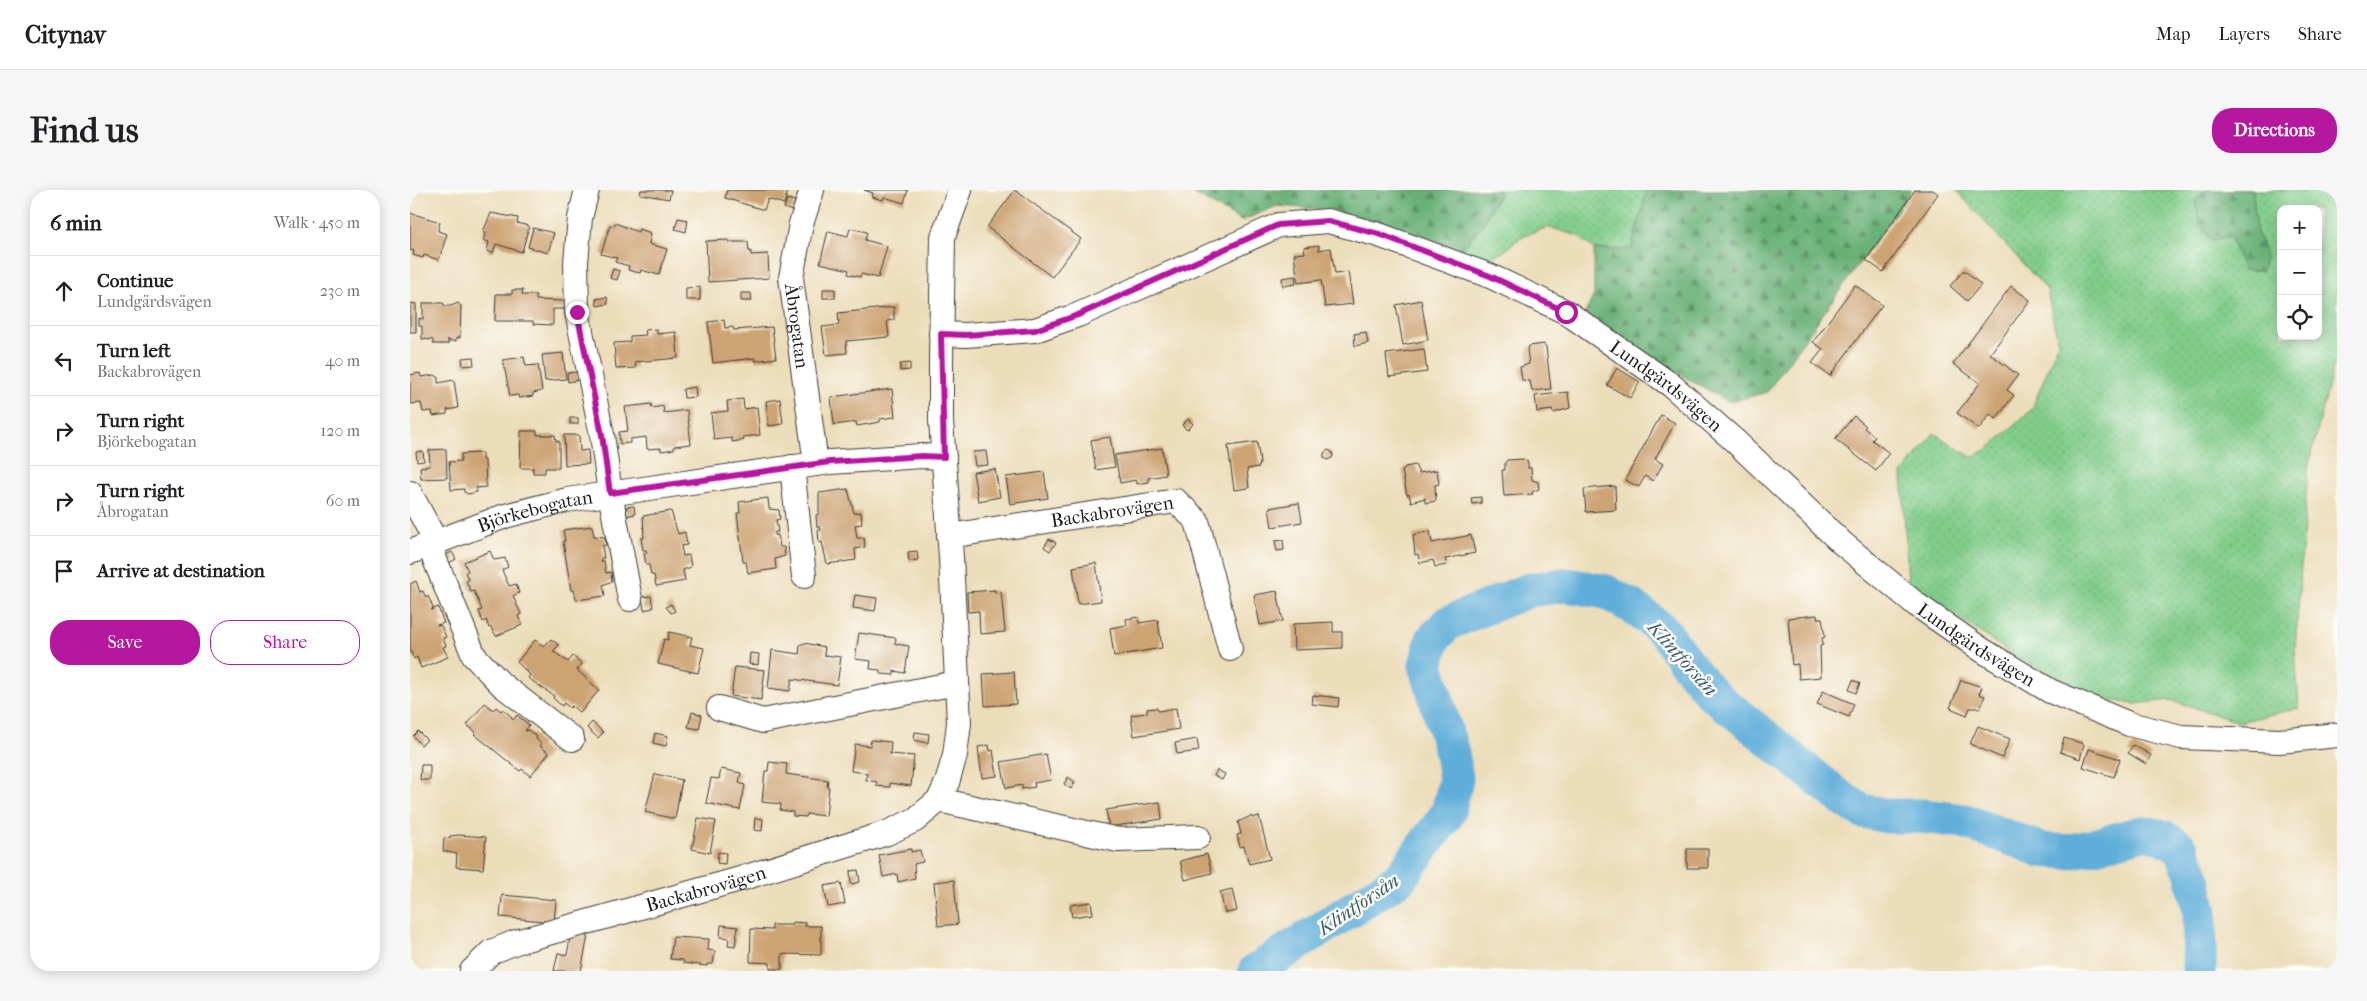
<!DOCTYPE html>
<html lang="en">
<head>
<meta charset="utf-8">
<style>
  :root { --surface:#fff; --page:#f6f6f6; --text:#202124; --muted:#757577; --line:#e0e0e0; --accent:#b5179e }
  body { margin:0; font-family:"IM FELL French Canon",serif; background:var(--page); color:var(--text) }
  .controls { position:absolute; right:15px; top:15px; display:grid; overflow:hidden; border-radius:10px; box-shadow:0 2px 12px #0003 }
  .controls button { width:45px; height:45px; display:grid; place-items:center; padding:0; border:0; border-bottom:1px solid var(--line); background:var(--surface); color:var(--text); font:25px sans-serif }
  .stop { position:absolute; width:15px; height:15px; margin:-11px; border:4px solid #b5179e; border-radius:50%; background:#fff }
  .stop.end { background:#b5179e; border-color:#fff; box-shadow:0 1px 5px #0008 }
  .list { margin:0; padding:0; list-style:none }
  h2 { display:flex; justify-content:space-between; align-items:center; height:65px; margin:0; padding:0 20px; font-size:21px }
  h2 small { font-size:16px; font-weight:400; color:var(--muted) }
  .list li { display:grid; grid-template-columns:32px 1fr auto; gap:15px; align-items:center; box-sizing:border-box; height:70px; padding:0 20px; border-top:1px solid var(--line) }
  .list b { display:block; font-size:19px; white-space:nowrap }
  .list p { margin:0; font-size:16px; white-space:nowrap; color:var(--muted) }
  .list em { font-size:16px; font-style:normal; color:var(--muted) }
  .actions { display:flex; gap:10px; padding:15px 20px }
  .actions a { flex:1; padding:11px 0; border:1px solid var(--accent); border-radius:20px; text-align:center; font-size:18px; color:var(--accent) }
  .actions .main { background:var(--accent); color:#fff }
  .icon { flex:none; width:28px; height:28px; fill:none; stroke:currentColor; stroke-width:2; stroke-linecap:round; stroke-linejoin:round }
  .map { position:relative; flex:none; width:1927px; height:781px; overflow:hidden; border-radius:20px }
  header { display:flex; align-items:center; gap:30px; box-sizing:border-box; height:70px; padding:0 25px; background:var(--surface); border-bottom:1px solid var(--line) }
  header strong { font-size:24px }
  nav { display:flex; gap:28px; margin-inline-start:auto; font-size:18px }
  .intro { display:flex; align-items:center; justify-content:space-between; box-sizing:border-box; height:120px; padding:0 30px }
  h1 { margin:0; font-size:35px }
  .button { padding:12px 22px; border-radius:20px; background:var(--accent); color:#fff; font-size:18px; font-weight:700 }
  main { display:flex; gap:30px; padding:0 30px }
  aside { flex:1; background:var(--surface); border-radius:20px; box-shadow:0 2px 12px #0003 }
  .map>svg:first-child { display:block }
</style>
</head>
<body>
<header>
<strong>Citynav</strong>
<nav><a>Map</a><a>Layers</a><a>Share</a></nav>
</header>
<div class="intro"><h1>Find us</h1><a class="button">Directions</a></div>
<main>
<aside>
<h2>6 min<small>Walk · 450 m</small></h2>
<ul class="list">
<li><svg class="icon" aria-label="ahead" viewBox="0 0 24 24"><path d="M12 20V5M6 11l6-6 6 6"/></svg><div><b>Continue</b><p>Lundgärdsvägen</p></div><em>230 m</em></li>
<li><svg class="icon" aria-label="left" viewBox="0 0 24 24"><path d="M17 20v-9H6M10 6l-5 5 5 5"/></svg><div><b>Turn left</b><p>Backabrovägen</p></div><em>40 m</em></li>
<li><svg class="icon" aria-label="right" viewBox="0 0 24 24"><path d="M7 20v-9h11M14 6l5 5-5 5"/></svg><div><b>Turn right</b><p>Björkebogatan</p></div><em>120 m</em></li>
<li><svg class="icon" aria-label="right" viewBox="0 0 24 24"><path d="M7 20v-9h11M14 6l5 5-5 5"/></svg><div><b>Turn right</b><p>Åbrogatan</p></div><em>60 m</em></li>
<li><svg class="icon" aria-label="arrive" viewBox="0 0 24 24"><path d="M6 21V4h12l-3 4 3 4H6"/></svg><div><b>Arrive at destination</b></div></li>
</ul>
<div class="actions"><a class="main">Save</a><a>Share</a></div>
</aside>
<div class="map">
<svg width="1927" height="781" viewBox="0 0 1927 781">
  <defs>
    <pattern id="grass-dots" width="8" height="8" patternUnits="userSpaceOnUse" patternTransform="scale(1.25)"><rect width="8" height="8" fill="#81cc8a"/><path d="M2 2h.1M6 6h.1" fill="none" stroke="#6faf76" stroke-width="1.8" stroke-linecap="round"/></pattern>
    <pattern id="forest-firs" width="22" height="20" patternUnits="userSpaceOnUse" patternTransform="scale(1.25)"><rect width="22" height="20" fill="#68b076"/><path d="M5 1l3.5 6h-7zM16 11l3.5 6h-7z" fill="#558e60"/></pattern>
  </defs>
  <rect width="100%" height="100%" fill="#fdfcf7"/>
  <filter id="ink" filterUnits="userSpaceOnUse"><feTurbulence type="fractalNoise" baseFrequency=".02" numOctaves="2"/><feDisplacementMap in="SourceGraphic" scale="10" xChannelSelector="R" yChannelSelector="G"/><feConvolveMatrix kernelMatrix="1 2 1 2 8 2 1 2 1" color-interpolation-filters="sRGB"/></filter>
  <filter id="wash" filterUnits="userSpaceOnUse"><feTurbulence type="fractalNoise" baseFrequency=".0096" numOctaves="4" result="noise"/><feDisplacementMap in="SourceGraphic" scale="20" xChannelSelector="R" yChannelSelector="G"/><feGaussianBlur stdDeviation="1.12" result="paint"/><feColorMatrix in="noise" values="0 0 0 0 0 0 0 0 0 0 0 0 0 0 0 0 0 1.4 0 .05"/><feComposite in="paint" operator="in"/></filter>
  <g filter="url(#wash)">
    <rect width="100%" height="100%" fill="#ecddba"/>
    <g fill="url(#grass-dots)" stroke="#4e7453" fill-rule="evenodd">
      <polygon points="1089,0 1237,0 1221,60 1184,59 1168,46 1138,37 1111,47 1093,62 1074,70 1049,63 1071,37 1089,5"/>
      <path d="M1546,0h381v163l-29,115 -13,182 4,58 -60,14 -68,-22 -37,4 -41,-7 -83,-44 -102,-70 -6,-109 32,-41 37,24 17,-8 44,-40 26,-66 -11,-53zM1871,19h37v127h-37z"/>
    </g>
    <g fill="url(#forest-firs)" stroke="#426649">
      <polygon points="778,0 1089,0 1089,5 1071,37 1049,63 923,20 867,16 831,31"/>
      <polygon points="1237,0 1502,0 1357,202 1320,212 1269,184 1175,123 1184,105 1184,59 1221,60"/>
      <polygon points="1796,0 1843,0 1846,39 1856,64 1852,81 1834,80 1819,46 1801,51 1789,32 1785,10"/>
    </g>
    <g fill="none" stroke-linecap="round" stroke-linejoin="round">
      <polyline stroke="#5fadd9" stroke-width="35" points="845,781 989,689 1038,623 1046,589 1042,563 1016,475 1023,449 1038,433 1119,400 1157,395 1196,402 1226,419 1254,441 1277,474 1301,503 1430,607 1452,621 1478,626 1511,626 1554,631 1632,660 1657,662 1681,657 1732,643 1753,647 1771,658 1782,684 1790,722 1789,781"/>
    </g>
    <g id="blocks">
      <g fill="#cca373">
        <polygon points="231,0 261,0 259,9 230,4"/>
        <polygon points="317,0 378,0 374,14 358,9 354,20 315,8"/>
        <polygon points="454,0 498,0 494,13 474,7 473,10 462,7 463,3"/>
        <polygon points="605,0 671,49 642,87 577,37"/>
        <polygon points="1505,0 1523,0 1528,4 1473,82 1456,70"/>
        <polygon points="377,9 385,11 382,21 374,18"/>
        <polygon points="0,23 30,32 28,41 37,44 29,70 14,65 13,68 3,65 4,61 0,60"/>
        <polygon points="81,23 108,28 107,33 119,36 112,62 86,54 83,63 77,61 79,52 73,50 76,43 73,42"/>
        <polygon points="268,28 278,30 276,42 265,39"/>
        <polygon points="205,33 228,42 229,39 241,43 239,54 257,59 249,85 231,80 230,83 218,80 219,76 205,72 207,68 191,64 200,35 204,36"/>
        <polygon points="123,38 144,43 138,63 118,57"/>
        <polygon points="440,38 457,42 455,50 477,56 468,88 451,84 450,87 438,84 439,80 410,73 418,41 438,46"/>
        <polygon points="319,50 319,52 338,52 339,61 341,61 341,65 358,64 359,88 298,92 296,51"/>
        <polygon points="909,55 909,60 921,58 925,84 938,82 943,114 915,117 911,90 888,93 884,64 895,63 894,57"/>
        <polygon points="203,79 210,81 207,90 200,88"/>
        <polygon points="1554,80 1571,95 1557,111 1540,96"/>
        <polygon points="885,86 886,94 873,96 872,88"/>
        <polygon points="1445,95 1472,115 1420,186 1402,173 1413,159 1403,152"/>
        <polygon points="1601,96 1620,110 1580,164 1608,185 1597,200 1604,205 1586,229 1580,224 1569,239 1547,223 1570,193 1543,174"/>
        <polygon points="290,97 290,110 276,110 276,98"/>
        <rect x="413" y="99" width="12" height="9"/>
        <polygon points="102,100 113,100 112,105 126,105 126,110 155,111 154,119 143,119 143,135 123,134 123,131 85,131 86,104 102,104"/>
        <polygon points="331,103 341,103 342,111 331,111"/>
        <polygon points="197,107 198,114 187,116 186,109"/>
        <polygon points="1011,110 1018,150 993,155 986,115"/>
        <polygon points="0,113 6,114 6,142 0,142"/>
        <polygon points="13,113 33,113 35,116 41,116 48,113 51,116 50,148 46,148 46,151 39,151 38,149 38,154 23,154 23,150 12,149 12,136 9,136 9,128 13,129"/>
        <polygon points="484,117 484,130 477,131 479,147 436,151 437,163 416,165 412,137 429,135 428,123"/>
        <polygon points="314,130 315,138 323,137 324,140 362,137 366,168 345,171 345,168 303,173 298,132"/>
        <polygon points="247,139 247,144 266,142 268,168 225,172 226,178 206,179 204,153 220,152 220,146 236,145 235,140"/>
        <polygon points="956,142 958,153 945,156 944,144"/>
        <polygon points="1134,154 1136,157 1141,199 1122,201 1120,191 1112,190 1110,177 1119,174 1117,160 1119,156"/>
        <polygon points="1014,159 1017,182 979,187 976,164"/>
        <polygon points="153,163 156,189 135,191 132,165"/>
        <polygon points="63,167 64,175 53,176 52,168"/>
        <polygon points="114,167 116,176 128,175 132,201 123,203 123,206 109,208 108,205 100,206 93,170"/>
        <polygon points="500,173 500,180 490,181 490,174"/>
        <polygon points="1207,178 1230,192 1220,208 1197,195"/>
        <polygon points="167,182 168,190 158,192 157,183"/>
        <polygon points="10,183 11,187 25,185 28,187 28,193 44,190 48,218 37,220 37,224 23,226 22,221 13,222 11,213 0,214 0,185"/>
        <polygon points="285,197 286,207 274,208 273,199"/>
        <polygon points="482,199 485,227 470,229 470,232 447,236 446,232 424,235 421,207"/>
        <polygon points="1158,202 1160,218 1143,223 1142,220 1127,222 1125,206"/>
        <polygon points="333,209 334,219 347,217 350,245 333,247 334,250 322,252 322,248 304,250 301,223 318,221 317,211"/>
        <polygon points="370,209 373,234 359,236 356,211"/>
        <polygon points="241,214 242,218 253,216 254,223 277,220 281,254 264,256 264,259 251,261 251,258 237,259 236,247 220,249 220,253 210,254 209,242 218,241 215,217"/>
        <polygon points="1251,225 1265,233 1245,269 1253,274 1243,291 1235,286 1229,297 1215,290"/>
        <polygon points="1444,226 1456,236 1454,238 1465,247 1462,250 1479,263 1466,281 1425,249"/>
        <rect x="160" y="228" width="8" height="6"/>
        <polygon points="778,229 783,234 777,240 772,235"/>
        <polygon points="111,241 127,241 127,245 145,245 146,251 149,251 149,278 135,278 135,283 123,283 123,278 110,278"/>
        <polygon points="154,245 169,245 170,261 178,260 179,274 155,275"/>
        <polygon points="700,247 705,277 686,280 681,250"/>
        <polygon points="847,252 850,273 849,277 837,279 839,298 824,300 818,256"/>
        <polygon points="752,258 756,285 738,288 739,292 727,294 726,290 710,293 705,265"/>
        <polygon points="36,259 37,288 11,289 10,277 20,276 19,260"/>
        <polygon points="918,260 922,262 923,267 918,270 914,268 914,263"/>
        <polygon points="13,261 14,271 7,272 6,262"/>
        <polygon points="576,261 578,275 565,276 563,262"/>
        <polygon points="69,263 72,263 72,270 75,270 76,297 66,298 67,302 58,304 54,302 54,299 41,300 39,272 51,271 51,264"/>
        <polygon points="1114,269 1118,272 1118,278 1121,278 1122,290 1128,292 1129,299 1122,302 1123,304 1094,306 1092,280 1095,280 1095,273 1097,270"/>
        <polygon points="1005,275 1009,283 1027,280 1029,294 1025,295 1026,311 1015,313 1015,308 1001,312 999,304 997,305 992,281 995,277"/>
        <polygon points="585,279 590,307 568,311 563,282"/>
        <polygon points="634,282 638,308 600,314 596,287"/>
        <polygon points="1205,296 1206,320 1176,322 1174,299"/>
        <polygon points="438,299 444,323 451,322 452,334 445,335 447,348 454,348 455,357 445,359 446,370 417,374 412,352 409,353 408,340 411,340 410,337 407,337 406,325 409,324 409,303"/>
        <polygon points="1071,307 1071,313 1062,314 1061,308"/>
        <polygon points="358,308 359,319 369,320 370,329 366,330 368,342 365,342 365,345 368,345 370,357 374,357 375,366 365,369 366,379 338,383 336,372 333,372 327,323 330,323 329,312"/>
        <polygon points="889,313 892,332 862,337 859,318"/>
        <polygon points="224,316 225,324 217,326 216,317"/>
        <polygon points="261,321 268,344 275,342 277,355 271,356 273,366 279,365 281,377 273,380 275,391 246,396 244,385 241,385 239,375 236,375 234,363 237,363 236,360 233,360 231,348 234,348 233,326"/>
        <polygon points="182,336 184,346 195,347 196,355 192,356 194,368 191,368 191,371 194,371 196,383 201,382 202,391 193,395 195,406 166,410 164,400 161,400 153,351 155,351 153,340"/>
        <polygon points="1020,341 1022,353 1061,345 1065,363 1035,369 1037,375 1025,377 1023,370 1010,373 1008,364 1005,365 1003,345"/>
        <polygon points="639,349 646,353 640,361 634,357"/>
        <polygon points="873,350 874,360 867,361 865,351"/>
        <polygon points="80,361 84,370 95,368 98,377 92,380 99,396 106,394 109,403 103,406 111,424 108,426 112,435 86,446 81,437 79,438 76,430 73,432 69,421 72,420 64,401 61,402 56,391 59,390 55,383 58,381 54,372"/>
        <polygon points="507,361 508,370 499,371 498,362"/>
        <polygon points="42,362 46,369 39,373 35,365"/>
        <polygon points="686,373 691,411 668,414 663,377"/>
        <polygon points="6,391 10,402 13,401 16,408 18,406 23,418 21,420 28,417 34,433 27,435 31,436 36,447 33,448 36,456 33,457 38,467 11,478 7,467 4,469 0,460 0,394"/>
        <polygon points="585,400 585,403 591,402 595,442 570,444 569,421 558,422 557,402"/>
        <polygon points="867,401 873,431 850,435 844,405"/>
        <polygon points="445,405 467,408 465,421 443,418"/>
        <polygon points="241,406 243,418 234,420 232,407"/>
        <polygon points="261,414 265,421 261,423 256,417"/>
        <polygon points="1407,425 1407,428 1412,428 1415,447 1412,448 1413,455 1410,456 1411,487 1389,489 1388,474 1382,475 1378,428"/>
        <polygon points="728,427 729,433 748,430 752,458 704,466 700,438 717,435 716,429"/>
        <polygon points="923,432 923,442 932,442 932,458 884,460 883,434"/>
        <polygon points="259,442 282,447 280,455 294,458 288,483 248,474 254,449 258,450"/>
        <polygon points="449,443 486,448 485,454 499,456 495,483 484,481 484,485 470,484 470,480 460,479 461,471 445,469"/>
        <polygon points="141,449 149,455 143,461 158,472 163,466 172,474 167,480 189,500 170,523 162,516 160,518 154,513 152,516 143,508 144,506 118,488 120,485 107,472 125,450 134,456"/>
        <polygon points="394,453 415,457 414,465 431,467 427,495 382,489 380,501 358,498 362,460 389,464 390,455"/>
        <polygon points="340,463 349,464 348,475 339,474"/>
        <polygon points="325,477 355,480 351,510 321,506"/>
        <polygon points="604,482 606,514 575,516 573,484"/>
        <polygon points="1443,490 1450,493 1446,503 1439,500"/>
        <polygon points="1551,490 1572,497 1569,504 1575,506 1570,518 1560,518 1557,525 1540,518"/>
        <polygon points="1413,501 1444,514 1439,527 1407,514"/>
        <polygon points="903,505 929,508 928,517 902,514"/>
        <polygon points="75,513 83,520 86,517 91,521 93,519 102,527 101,528 103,530 107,525 119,535 115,541 118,540 127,547 126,549 132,554 130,556 139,563 120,586 112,579 110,581 64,544 66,542 57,535"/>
        <polygon points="747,518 748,521 766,518 769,539 724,546 721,525 737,523 737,519"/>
        <polygon points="282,522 292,525 289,539 278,537"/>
        <polygon points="182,532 193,542 188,548 177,538"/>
        <polygon points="1568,536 1600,549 1592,568 1560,554"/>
        <polygon points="8,541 17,550 11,555 3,546"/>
        <polygon points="505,542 519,544 518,553 504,550"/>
        <polygon points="245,543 258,546 256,556 243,553"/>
        <polygon points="1654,548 1674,554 1670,569 1650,562"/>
        <polygon points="787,549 789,561 767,564 765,553"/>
        <polygon points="461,550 481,552 480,564 504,566 501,596 480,593 480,597 466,596 467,592 456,590 457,583 441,581 445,554 460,556"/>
        <polygon points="579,555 580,561 583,560 587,586 572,588 568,557"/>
        <polygon points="1723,555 1741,565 1736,574 1718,563"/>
        <polygon points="1679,559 1710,569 1704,587 1673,577"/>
        <polygon points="636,564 641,590 624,593 625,597 612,599 612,595 596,598 591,572"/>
        <polygon points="359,572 377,574 376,584 418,590 417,597 419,597 416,626 397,624 396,627 383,626 383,622 370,620 371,614 352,612 355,581 358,581"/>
        <polygon points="11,575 20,575 20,590 10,590"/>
        <polygon points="311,579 331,583 329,593 335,595 330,620 296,613 301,588 309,589"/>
        <polygon points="807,580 815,584 812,590 804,586"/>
        <polygon points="245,584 272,590 265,629 235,622"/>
        <polygon points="658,587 665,592 661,599 654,594"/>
        <polygon points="750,612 752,629 699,637 696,620"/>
        <polygon points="841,626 842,628 849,626 860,669 839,674 834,656 830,657 827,645 831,644 828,632"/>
        <polygon points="288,628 306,631 300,663 282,659"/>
        <polygon points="345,628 353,629 352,641 344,640"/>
        <polygon points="49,645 76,647 73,679 46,677 47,664 33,661 34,648 39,649 40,646"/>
        <polygon points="501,659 501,662 510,660 513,672 504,674 505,688 488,692 487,684 473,687 469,665"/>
        <rect x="1277" y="659" width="21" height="19"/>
        <polygon points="308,662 316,663 315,674 307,673"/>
        <polygon points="797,664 802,683 775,690 770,671"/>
        <polygon points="448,680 450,692 441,694 440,681"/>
        <polygon points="544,690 548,734 528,736 524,692"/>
        <polygon points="431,693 435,714 418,717 414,696"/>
        <polygon points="822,699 827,721 815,723 810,702"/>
        <polygon points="92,705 146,710 144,732 90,727"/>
        <polygon points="681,712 683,724 662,727 660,715"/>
        <polygon points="382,732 396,733 395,736 411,736 411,765 372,764 372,779 360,779 360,773 340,772 341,739 362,740 362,735 382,735"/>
        <polygon points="311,735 328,737 325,756 318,755 319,748 310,747"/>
        <polygon points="161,743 178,746 171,781 144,781 148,763 157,765"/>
        <polygon points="263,747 299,749 298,760 305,761 303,774 297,774 297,776 273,773 273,770 260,769"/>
      </g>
    </g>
  </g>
  <g filter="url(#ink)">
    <use href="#blocks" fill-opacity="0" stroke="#3b3934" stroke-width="1"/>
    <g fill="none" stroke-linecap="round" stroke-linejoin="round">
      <defs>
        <g id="minor">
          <polyline points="177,0 170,28 166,72 167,122 192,245 200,303 220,409"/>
          <path id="s1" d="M402,0l-11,34 -10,54 25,186"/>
          <path id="s2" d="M531,144l25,1 69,-5 43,-15 201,-90 49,-4 51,14 111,41 76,36 105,73 64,56 107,102 75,62 65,45 68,41 79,33 52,13 99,4 57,-6"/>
          <polyline points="382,277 394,386"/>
          <polyline points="0,303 26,352"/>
          <path id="s3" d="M539,346l227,-35 21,20 33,128"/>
          <polyline points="19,355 64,466 92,495 162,549"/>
          <path id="s4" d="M0,362l95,-36 62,-16 263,-38 92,-6 22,1"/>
          <polyline points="309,518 353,531 546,493"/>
          <polyline points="529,610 708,650 788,647"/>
          <path id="s5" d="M62,781l19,-19 25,-10 224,-63 147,-46 28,-13 24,-20 8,-17 8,-28 4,-32 -8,-166 -10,-136v-61l2,-123 17,-47"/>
        </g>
      </defs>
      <use href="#minor" stroke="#3b3934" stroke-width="26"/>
      <use href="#minor" stroke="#fff" stroke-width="24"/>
    </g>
  </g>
  <g fill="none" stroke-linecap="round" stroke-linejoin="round" filter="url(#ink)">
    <polyline stroke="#b5179e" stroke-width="6" points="167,122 192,245 200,303 420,272 512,266 534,267 531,144 556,145 625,140 668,125 868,35 918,31 969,44 1080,86 1156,122"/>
  </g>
  <g text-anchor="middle" stroke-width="5" stroke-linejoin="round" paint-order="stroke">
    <g font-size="19" fill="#1c1c1c" stroke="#fdfcf7">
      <text dy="7" stroke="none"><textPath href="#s1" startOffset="139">Åbrogatan</textPath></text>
      <text dy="7" stroke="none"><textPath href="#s2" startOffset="789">Lundgärdsvägen</textPath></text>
      <text dy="7" stroke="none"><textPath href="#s4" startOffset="132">Björkebogatan</textPath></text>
      <text dy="7" stroke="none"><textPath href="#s3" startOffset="165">Backabrovägen</textPath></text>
      <text dy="7" stroke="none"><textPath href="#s2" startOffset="1194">Lundgärdsvägen</textPath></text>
      <text dy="7" stroke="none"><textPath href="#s5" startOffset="251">Backabrovägen</textPath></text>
    </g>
    <g font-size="20" font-style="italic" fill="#3a5d71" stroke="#fdfcf7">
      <text transform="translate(1273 468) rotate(48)" y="7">Klintforsån</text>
      <text transform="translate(948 714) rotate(-34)" y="7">Klintforsån</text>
    </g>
  </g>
</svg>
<div class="controls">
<button>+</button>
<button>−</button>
<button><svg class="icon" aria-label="locate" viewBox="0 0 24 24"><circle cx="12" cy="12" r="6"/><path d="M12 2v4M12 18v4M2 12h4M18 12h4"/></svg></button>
</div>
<div class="stop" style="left:1156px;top:122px"></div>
<div class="stop end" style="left:167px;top:122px"></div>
</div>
</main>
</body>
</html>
